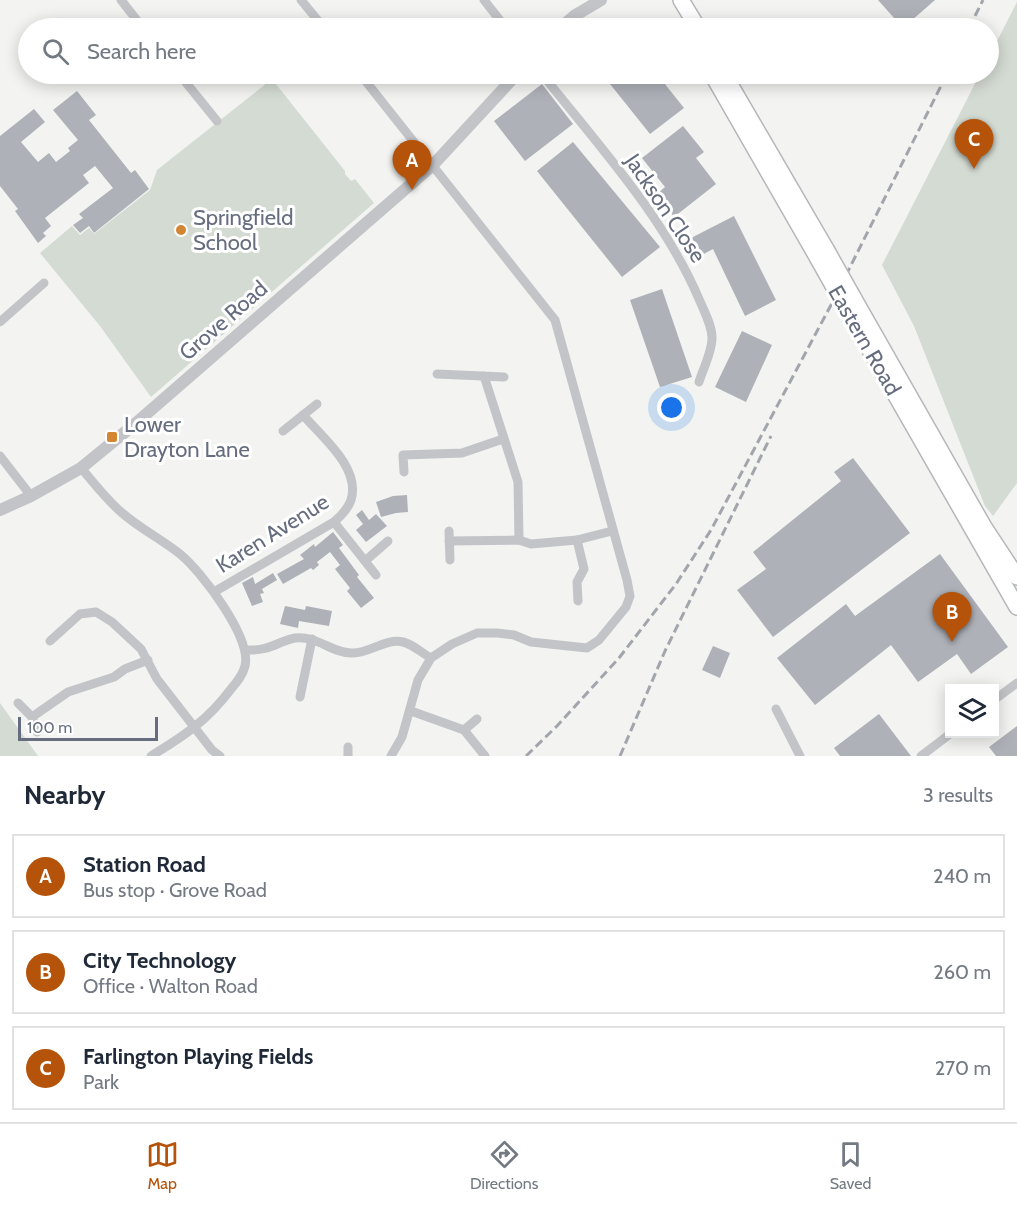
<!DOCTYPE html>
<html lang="en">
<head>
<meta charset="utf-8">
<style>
  :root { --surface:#fff; --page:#f6f6f7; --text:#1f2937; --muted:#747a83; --line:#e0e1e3; --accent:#b45309 }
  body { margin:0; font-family:Cabin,sans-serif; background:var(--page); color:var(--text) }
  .controls { position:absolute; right:18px; bottom:18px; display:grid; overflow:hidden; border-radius:0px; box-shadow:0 3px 15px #0003 }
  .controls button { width:54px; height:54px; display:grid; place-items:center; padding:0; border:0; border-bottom:2px solid var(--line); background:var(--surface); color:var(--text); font:30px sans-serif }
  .scale { position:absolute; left:18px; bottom:15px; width:140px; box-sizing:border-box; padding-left:6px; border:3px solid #666d7f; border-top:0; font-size:16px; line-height:21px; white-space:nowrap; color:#666d7f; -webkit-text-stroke:4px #fff; paint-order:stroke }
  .you { position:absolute; left:672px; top:408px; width:21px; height:21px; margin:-15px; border:4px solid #fff; border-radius:50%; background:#1a73e8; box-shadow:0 0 0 9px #1a73e833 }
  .badge { display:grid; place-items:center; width:39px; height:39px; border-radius:50%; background:var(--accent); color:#fff; font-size:20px; font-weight:700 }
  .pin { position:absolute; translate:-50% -50px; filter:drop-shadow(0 2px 3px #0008) }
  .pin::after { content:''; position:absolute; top:32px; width:21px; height:18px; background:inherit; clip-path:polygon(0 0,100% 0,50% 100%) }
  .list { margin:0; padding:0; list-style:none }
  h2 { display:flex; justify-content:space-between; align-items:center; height:78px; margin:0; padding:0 24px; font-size:26px }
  h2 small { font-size:20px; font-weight:400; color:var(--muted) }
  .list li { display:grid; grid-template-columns:39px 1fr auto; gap:18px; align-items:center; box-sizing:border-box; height:84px; margin:0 12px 12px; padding:0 12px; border:2px solid var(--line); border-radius:0px }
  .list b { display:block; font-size:22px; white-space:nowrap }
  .list p { margin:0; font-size:20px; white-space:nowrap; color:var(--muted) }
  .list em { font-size:20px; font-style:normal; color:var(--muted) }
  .icon { flex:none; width:33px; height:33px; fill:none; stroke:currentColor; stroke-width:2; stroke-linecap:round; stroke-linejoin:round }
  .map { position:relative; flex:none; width:1017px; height:756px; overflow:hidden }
  .search { position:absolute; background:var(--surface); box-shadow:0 3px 15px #0003; left:18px; right:18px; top:18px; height:66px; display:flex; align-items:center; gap:15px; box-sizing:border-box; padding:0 21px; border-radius:33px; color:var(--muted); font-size:22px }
  .sheet { height:366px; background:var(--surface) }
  nav { display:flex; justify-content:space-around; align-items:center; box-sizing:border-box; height:84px; border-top:2px solid var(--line); background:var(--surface); font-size:16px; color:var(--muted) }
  nav a { display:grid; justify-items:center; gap:3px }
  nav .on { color:var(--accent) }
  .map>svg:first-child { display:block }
</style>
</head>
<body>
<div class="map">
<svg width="1017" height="756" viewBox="0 0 1017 756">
  <rect width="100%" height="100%" fill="#f3f4f1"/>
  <g fill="#d3dbd2">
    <polygon points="1017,2 1017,483 993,516 985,506 914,326 882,265 980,74 988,74 989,57"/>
    <polygon points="272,79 345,171 345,174 351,181 355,179 374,203 151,397 100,326 40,253 72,226 80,235 89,228 94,234 150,190 157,170"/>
    <polygon points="0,703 38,756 0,756"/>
  </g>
  <g fill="#aeb1b8">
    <polygon points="878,0 935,0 903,28"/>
    <polygon points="602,74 645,74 648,77 653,74 657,74 684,108 650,134"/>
    <polygon points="542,84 573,124 525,161 494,121"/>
    <polygon points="77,91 96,115 89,120 131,173 135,170 149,189 94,233 89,226 80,233 73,225 83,218 79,214 113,188 95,166 83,175 89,183 45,218 51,226 43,233 46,236 38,243 15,211 18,209 0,186 0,136 34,109 45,122 21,142 38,162 49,153 56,162 70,151 68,148 78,140 53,110"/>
    <polygon points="683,126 704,152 696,158 716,184 674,217 657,194 665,187 642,158"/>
    <polygon points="573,142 660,247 622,277 537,171"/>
    <polygon points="734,216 776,300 745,316 713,249 700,256 691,238"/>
    <polygon points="662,289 692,377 660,387 630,300"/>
    <polygon points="742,331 772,345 746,402 715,387"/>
    <polygon points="853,458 910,533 773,637 737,590 766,569 753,552 841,481 834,472"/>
    <polygon points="407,495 408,512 396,513 381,517 376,502 393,496"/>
    <polygon points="362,510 369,520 376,514 387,526 366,542 356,530 363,524 356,515"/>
    <polygon points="333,532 343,545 339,548 359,575 357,577 374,598 361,608 347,591 350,588 335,569 340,565 330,552 317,562 319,565 313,570 311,568 283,584 277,574 304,559 300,555 314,544 315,547"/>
    <polygon points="940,554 1008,647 971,674 957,654 918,682 891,645 815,705 777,658 846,604 855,616"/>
    <polygon points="273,573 277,580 262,589 264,593 260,594 263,602 252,606 242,583 253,577 255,584"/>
    <polygon points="285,606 305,610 306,606 332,611 329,626 299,621 298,628 280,624"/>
    <polygon points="713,646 730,653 720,678 702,670"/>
    <polygon points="879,714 911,756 840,756 834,748"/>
    <polygon points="1017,726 1017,756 996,756 989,747"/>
  </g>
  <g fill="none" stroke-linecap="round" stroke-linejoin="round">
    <defs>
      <g id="primary">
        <polyline points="681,0 698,28"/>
        <polyline points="712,74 817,257"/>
        <polyline points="724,74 826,249"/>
        <polyline points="853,297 984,527 1017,577"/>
        <polyline points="844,305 1017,607"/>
      </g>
    </defs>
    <use href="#primary" stroke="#b5b7bb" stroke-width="18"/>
    <g stroke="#c2c4c8" stroke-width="9">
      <polyline points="121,0 143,28"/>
      <polyline points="301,0 324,28"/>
      <polyline points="484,0 506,28"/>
      <polyline points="179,74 217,121"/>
      <polyline points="360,74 555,320 627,580 630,596 626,607 599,640 587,648 531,642 514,635 497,633 477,633 452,644 431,658 418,680 402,737 391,756"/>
      <path d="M542,74c56,71 121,141 157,225 5,12 13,26 13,39 0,14 -9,31 -13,44"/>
      <polyline points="0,322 44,283"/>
      <polyline points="437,374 504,377"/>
      <polyline points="484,376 518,482 519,540"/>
      <polyline points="283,431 317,404"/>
      <polyline points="0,456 31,496"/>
      <path d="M81,468c13,15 25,31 40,44 18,16 40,27 59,42 22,18 72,84 65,112 -2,9 -8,16 -14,23 -23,31 -47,47 -80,67"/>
      <polyline points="404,472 403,455 462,453 503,439"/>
      <polyline points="334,522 376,575"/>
      <polyline points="449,531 450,560"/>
      <polyline points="577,540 584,569 577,582 578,601"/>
      <polyline points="449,541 519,540 531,544 577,540 612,531"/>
      <polyline points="365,561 388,541"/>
      <path d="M214,592l120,-70c7,-6 14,-13 17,-22 10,-32 -29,-63 -48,-85"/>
      <polyline points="50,641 80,614 96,612 112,622 141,649 157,679 212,750 220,756"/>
      <path d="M246,650c25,1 30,-8 49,-12 22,-3 38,16 58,15 17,0 33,-15 50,-11 9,2 19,11 28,16"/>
      <polyline points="300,697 312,639"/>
      <polyline points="994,700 1017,683"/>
      <polyline points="18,703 32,717"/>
      <polyline points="776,709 800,756"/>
      <polyline points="411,711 464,730 485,756"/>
      <polyline points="464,730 477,719"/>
      <polyline points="37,732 32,717 68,692 114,677 125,669 148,660"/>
      <polyline points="348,747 348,756"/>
      <polyline points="921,756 950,734"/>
    </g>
    <g stroke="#c2c4c8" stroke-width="12">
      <polyline points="560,28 574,16 601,0"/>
      <polyline points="0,510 31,496 81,468 136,423 433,165 517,74"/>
    </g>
    <use href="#primary" stroke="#fff" stroke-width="15"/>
    <g stroke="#a3a5ac" stroke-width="3" stroke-dasharray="9 4.5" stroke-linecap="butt">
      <polyline points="969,28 983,0"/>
      <polyline points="526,756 557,726 619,658 676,584 711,530 831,305 947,74"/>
      <polyline points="620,756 665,651 771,436"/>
    </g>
    <defs>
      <g id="primary-bridge">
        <polyline points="826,249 853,297"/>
        <polyline points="817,257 844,305"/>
      </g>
    </defs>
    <use href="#primary-bridge" stroke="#b5b7bb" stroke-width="18" stroke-linecap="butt"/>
    <use href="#primary-bridge" stroke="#fff" stroke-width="15"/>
  </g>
  <g fill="#d38532" stroke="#fff" stroke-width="2">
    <circle cx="181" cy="230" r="6"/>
    <rect x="106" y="431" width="12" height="12" rx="3"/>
  </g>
  <g text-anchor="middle" stroke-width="6" stroke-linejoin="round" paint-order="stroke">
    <g font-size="22" fill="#666d7f" stroke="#fff">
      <text transform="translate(666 208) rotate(56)" y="8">Jackson Close</text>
      <text transform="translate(223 320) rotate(-41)" y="8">Grove Road</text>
      <text transform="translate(865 340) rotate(60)" y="8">Eastern Road</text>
      <text transform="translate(272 533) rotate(-32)" y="8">Karen Avenue</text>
    </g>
    <g font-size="22" fill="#666d7f" stroke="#fff" text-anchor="start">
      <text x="193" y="225">Springfield<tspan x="193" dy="25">School</tspan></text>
      <text x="124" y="432">Lower<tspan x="124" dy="25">Drayton Lane</tspan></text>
    </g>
  </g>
</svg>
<div class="controls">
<button><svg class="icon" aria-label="layers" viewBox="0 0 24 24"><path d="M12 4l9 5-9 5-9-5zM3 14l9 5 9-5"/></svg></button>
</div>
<div class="scale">100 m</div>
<div class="you"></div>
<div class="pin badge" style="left:412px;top:190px">A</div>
<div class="pin badge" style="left:952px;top:642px">B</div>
<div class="pin badge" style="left:974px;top:169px">C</div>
<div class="search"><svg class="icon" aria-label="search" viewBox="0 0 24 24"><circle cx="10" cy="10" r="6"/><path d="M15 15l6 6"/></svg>Search here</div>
</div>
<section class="sheet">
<h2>Nearby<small>3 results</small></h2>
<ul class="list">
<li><span class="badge">A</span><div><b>Station Road</b><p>Bus stop · Grove Road</p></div><em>240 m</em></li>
<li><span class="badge">B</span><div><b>City Technology</b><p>Office · Walton Road</p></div><em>260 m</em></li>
<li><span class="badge">C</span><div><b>Farlington Playing Fields</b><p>Park</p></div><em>270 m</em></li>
</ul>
</section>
<nav>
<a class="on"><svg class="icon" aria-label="map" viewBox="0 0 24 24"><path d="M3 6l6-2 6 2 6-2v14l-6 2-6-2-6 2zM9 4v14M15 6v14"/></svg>Map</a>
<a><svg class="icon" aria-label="directions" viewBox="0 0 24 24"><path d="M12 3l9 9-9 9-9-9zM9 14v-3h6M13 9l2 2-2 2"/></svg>Directions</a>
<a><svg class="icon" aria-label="saved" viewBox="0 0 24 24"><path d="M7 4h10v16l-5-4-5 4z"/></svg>Saved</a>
</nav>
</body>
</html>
